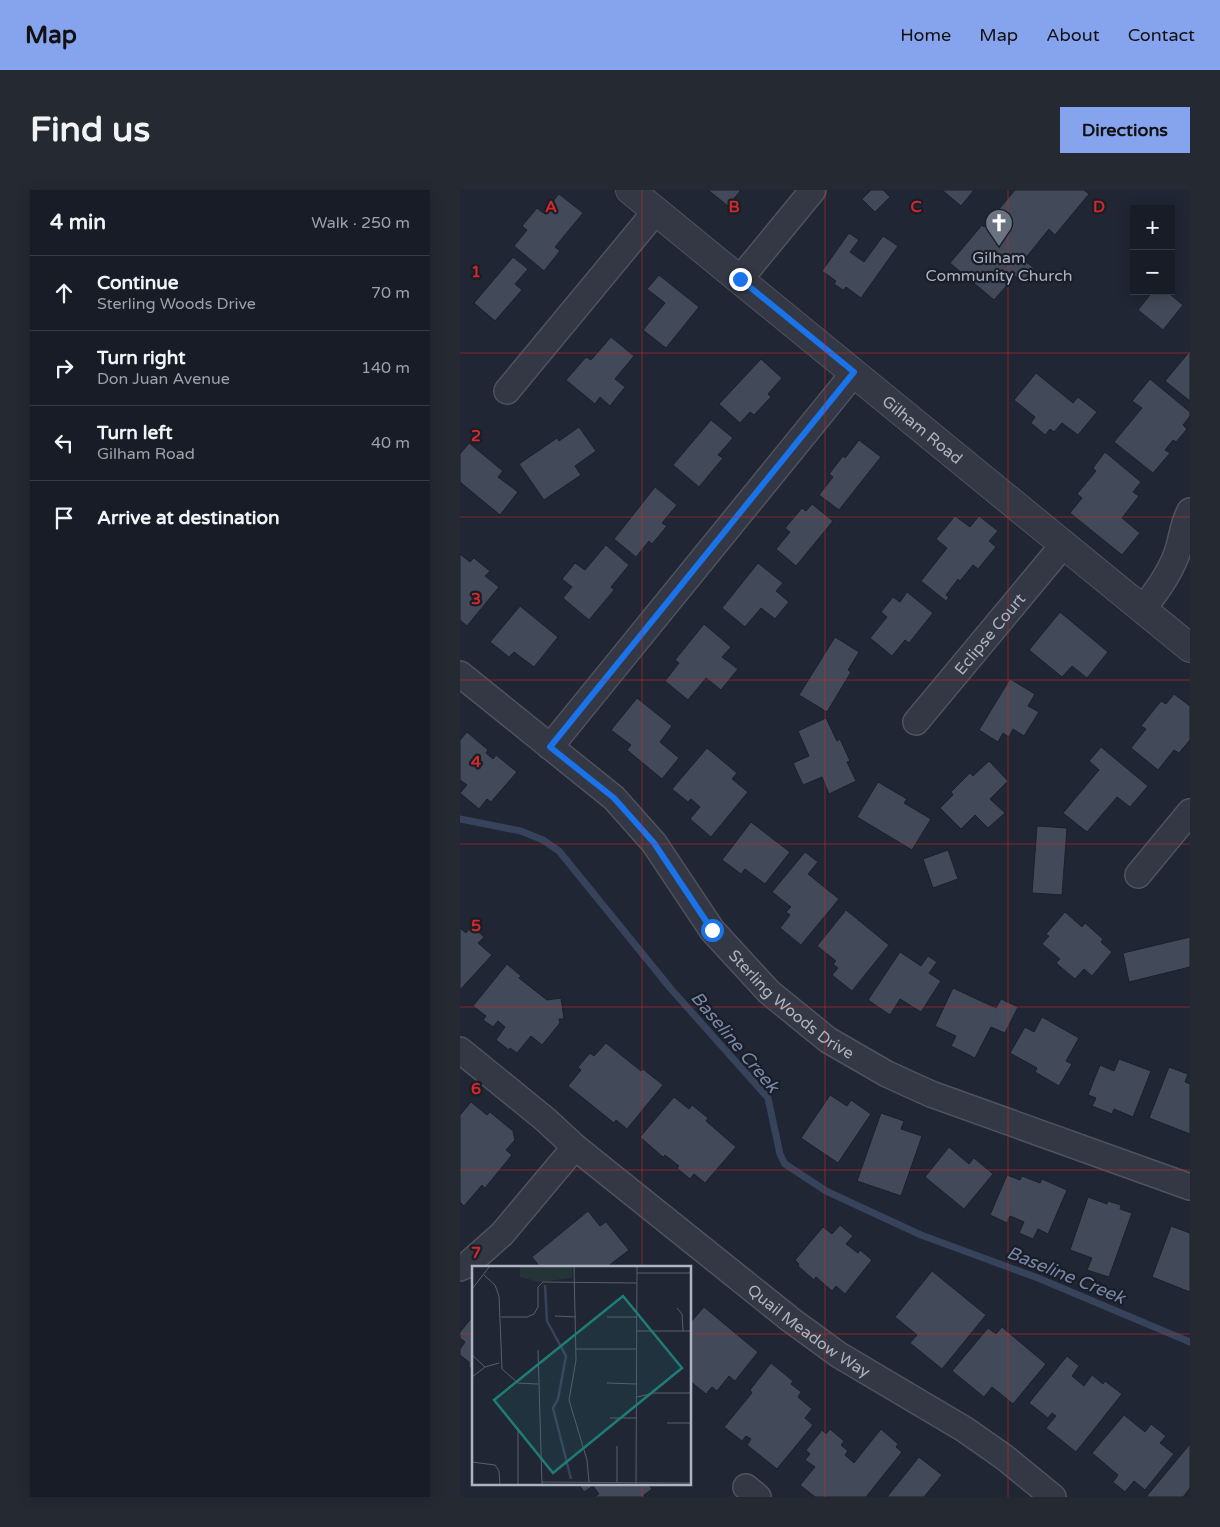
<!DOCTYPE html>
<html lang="en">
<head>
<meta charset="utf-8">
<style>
  :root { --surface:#181c26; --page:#252932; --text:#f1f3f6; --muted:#9fa1a7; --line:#363a43; --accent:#86a3ed }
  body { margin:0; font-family:"Varela Round",sans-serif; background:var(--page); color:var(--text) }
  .controls { position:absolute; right:15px; top:15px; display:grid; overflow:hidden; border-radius:0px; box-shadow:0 2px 12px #0003 }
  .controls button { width:45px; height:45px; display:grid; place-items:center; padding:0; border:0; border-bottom:1px solid var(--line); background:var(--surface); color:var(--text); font:25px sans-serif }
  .stop { position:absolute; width:15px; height:15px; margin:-11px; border:4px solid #1a73e8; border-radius:50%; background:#fff }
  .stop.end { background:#1a73e8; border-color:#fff; box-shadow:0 1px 5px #0008 }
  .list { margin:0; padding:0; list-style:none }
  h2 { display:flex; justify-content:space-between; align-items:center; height:65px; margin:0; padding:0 20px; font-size:21px }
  h2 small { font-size:16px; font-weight:400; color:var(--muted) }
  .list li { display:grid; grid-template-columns:32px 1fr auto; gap:15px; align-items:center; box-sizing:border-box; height:75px; padding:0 20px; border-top:1px solid var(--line) }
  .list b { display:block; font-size:19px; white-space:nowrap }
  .list p { margin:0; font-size:16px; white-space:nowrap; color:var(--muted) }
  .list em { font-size:16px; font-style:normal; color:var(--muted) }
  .icon { flex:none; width:28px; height:28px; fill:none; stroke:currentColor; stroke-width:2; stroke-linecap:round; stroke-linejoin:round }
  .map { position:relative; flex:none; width:730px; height:1307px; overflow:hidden; border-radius:0px }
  header { display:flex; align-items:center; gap:30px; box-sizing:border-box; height:70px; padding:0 25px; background:var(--accent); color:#111 }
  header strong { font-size:24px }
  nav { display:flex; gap:28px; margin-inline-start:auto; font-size:18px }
  .intro { display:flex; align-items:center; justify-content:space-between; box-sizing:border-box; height:120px; padding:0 30px }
  h1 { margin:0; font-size:35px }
  .button { padding:12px 22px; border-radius:0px; background:var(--accent); color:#111; font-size:18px; font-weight:700 }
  main { display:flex; gap:30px; padding:0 30px }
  aside { flex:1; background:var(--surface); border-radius:0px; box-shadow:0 2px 12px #0003 }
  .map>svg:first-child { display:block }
</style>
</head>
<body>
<header>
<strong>Map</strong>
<nav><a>Home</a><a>Map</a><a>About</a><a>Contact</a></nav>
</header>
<div class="intro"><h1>Find us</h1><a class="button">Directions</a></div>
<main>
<aside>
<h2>4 min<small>Walk · 250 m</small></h2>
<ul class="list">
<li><svg class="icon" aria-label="ahead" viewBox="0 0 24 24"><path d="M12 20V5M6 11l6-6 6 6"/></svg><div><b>Continue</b><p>Sterling Woods Drive</p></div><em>70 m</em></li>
<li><svg class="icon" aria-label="right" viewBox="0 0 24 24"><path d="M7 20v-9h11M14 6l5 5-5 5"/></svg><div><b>Turn right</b><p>Don Juan Avenue</p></div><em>140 m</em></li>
<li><svg class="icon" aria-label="left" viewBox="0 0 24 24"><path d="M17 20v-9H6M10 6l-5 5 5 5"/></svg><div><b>Turn left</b><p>Gilham Road</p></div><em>40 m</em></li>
<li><svg class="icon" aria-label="arrive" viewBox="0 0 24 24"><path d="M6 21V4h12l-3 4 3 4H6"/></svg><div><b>Arrive at destination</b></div></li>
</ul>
</aside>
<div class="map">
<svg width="730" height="1307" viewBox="0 0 730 1307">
  <rect width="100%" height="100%" fill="#202633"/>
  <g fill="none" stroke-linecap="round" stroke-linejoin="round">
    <polyline stroke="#37425b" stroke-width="7" points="0,629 61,641 83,650 99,661 211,799 308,908 320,964 325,974 366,1001 461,1045 578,1088 730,1152"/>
  </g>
  <g fill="#424958" stroke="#1b202a">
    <polygon points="248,0 281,0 268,16"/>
    <polygon points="411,0 423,0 430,7 415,22 402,9"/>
    <polygon points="482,0 514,0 501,16"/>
    <polygon points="555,0 624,0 629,4 595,45 589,39 564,70 574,78 563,92 555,86 534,110 490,73 522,35 524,37"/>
    <polygon points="99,4 123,23 95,57 100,61 84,81 54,56 67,40 62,36 77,18 83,23"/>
    <polygon points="389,43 399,50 390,62 404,72 423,46 438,56 401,108 386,97 383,100 374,94 376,91 362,81"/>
    <polygon points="53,67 68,79 55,94 62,100 35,131 14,113"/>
    <polygon points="199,85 239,117 206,158 183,140 205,113 187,99"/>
    <polygon points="693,101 706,101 723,115 703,140 678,120"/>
    <polygon points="151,147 174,166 155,189 165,197 150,216 140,207 135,214 106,190 126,167 131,170"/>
    <polygon points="730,161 730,211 705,191"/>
    <polygon points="301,169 322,188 308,204 311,207 294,225 290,222 280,233 259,214"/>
    <polygon points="576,183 613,213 618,207 637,222 618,245 602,233 594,242 590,239 585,245 571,233 575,227 554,210"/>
    <polygon points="690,189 730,222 730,226 723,235 727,239 716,252 713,250 705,260 710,263 693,283 654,252 682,218 672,211"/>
    <polygon points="251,230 273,248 258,265 263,268 239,297 213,275"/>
    <polygon points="119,237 136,261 115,276 121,285 84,310 59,274 97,248 99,251"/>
    <polygon points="399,250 421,267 379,320 359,305 373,287 369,284 383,266 385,268"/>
    <polygon points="9,253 43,281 38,287 58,302 40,325 0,292 0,264"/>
    <polygon points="645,262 681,292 673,302 679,306 662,328 680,343 662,365 610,323 622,308 617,304 636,281 633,278"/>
    <polygon points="195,297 217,315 202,333 207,336 192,354 189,351 176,367 154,349"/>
    <polygon points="352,314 373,331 336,376 316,359 330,342 325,338 342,318 346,321"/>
    <polygon points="495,326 510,337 519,326 538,341 529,351 536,357 518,379 513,375 500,391 498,389 486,405 489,407 486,411 461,391 487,358 476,349"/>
    <polygon points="146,355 169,375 151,397 154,400 129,430 103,408 112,397 102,389 115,373 125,380"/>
    <polygon points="0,364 10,372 14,368 30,381 25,386 39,397 7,436 0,430"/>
    <polygon points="298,373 323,393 316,401 329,412 315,429 301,418 285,437 262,418"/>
    <polygon points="447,402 473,423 449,453 445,450 432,466 410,448 427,427 421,422 433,407 440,412"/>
    <polygon points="60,416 98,447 74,477 54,462 49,467 30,452"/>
    <polygon points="600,422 648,462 627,488 612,476 602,487 569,460"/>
    <polygon points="244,434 271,457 262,467 278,479 261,500 246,488 228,510 205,491 219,473 215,470"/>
    <polygon points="375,447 399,462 388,480 391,482 367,522 339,505"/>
    <polygon points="550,489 575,504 568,516 579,522 564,546 553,539 549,547 543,543 538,552 519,540"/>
    <polygon points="714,504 730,516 730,550 719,563 714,560 698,580 671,558 686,539 681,536 701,511 706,514"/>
    <polygon points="177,508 212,536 200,552 219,568 202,589 167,560 171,555 151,540"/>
    <polygon points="366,528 377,551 380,549 390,571 387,572 396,591 369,604 362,587 343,595 333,573 349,566 338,541"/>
    <polygon points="7,542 28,560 26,563 33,569 36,565 57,582 31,612 27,609 19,619 0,603 7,595 0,590 0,550"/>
    <polygon points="641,557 688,596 670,617 657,607 627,642 603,623 639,580 629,571"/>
    <polygon points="247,558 277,583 272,589 288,602 251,647 230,629 240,617 231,609 228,612 212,599"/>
    <polygon points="529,571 548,591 530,609 545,623 528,638 515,625 501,639 480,618 493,605 491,602 510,583 513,586"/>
    <polygon points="418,592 447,609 444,613 471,629 452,660 397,627"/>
    <polygon points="291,632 330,662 305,694 285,679 281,684 262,670"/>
    <polygon points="577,636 607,638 602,705 572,703"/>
    <polygon points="488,660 498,689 473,698 463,669"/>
    <polygon points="345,662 358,672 348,684 379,709 341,755 320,738 330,725 326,722 331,717 312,702"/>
    <polygon points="386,720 429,755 392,801 372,785 378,778 373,774 376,771 357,756"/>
    <polygon points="605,722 622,737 625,733 643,749 641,752 652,762 632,786 624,779 615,789 596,773 600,769 582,754 589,746 586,744"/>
    <polygon points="12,736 24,747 18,753 32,765 0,800 0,738 6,743"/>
    <polygon points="730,747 730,777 669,792 663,763"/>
    <polygon points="440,762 461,776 468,766 477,772 469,783 481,791 461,822 440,809 430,825 408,810"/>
    <polygon points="47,774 61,786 59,788 87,810 101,808 104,829 99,829 100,833 82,855 71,846 57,863 50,858 49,860 36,850 45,837 38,831 33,837 23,830 26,826 13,816"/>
    <polygon points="493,798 536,818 541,809 558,817 545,843 531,837 515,868 491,856 496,846 475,836"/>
    <polygon points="582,827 619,848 606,871 612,874 599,896 575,882 577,878 550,863 565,837 574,842"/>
    <polygon points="146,853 181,881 183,879 203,895 167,939 156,930 154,933 108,896 121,880 118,877 130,863 134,866"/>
    <polygon points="659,869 691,881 673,927 654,919 652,924 632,916 636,908 628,905 640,875 654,881"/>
    <polygon points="709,877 728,884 725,892 730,894 730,944 689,928"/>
    <polygon points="370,905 387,916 391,910 411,924 378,973 341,948"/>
    <polygon points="214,907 229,919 232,915 248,928 246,931 276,957 245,993 234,984 230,989 217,978 219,976 205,965 203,967 180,947"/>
    <polygon points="11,912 27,925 30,922 53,941 55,950 46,960 52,965 25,998 22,995 4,1016 0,1012 0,925"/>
    <polygon points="421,923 444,931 441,939 462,946 441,1006 397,991"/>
    <polygon points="489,957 509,974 514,968 533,984 504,1019 465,987"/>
    <polygon points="547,985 560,990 562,986 580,993 582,989 607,1000 588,1044 578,1039 573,1049 559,1043 564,1032 550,1026 547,1033 530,1025"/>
    <polygon points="628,1007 647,1014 648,1011 661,1015 660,1019 672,1023 649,1087 627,1080 632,1068 610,1060"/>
    <polygon points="128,1021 140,1036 146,1032 169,1060 147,1077 80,1077 72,1067"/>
    <polygon points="380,1035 393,1046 386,1054 398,1063 400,1060 412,1070 385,1104 376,1096 372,1101 356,1087 354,1090 338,1076 339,1074 335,1070 363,1037 372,1044"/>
    <polygon points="711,1036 730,1043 730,1102 692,1087"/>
    <polygon points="472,1081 526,1125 482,1179 450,1153 457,1145 435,1127"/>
    <polygon points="244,1117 298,1162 275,1191 269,1186 257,1201 252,1197 246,1204 230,1191 230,1133"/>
    <polygon points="14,1125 14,1181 9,1177 9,1172 0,1165 0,1159 5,1152 0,1148 0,1142"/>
    <polygon points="542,1137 586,1174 553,1214 532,1197 524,1207 492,1181 528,1138 536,1144"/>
    <polygon points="607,1166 619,1176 612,1186 624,1196 632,1185 643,1194 645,1191 662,1204 616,1262 586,1238 596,1226 592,1223 588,1228 569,1213"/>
    <polygon points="311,1173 333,1191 331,1194 341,1202 338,1207 352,1219 345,1228 353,1235 317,1279 287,1255 291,1249 286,1246 282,1251 264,1237 292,1203 290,1200"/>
    <polygon points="664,1225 685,1242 691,1234 706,1246 700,1253 714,1264 685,1300 674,1291 665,1302 653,1292 658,1285 632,1263"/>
    <polygon points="370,1239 384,1251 381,1255 388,1261 385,1265 394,1273 421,1239 438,1254 436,1257 442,1262 406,1307 355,1307 340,1295 355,1277 345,1270 350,1264 346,1260 362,1240 366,1244"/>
    <polygon points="730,1254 730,1298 723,1307 686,1307"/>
    <polygon points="459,1267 482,1285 464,1307 427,1307"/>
    <polygon points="118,1293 188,1293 192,1299 184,1305 185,1307 134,1307 139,1304 133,1296 124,1302"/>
  </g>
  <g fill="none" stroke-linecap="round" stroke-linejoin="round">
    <defs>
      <g id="minor">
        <polyline points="280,89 353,0"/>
        <polyline points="47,201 196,21"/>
        <path d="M683,419c13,-17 25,-33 33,-53 6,-15 6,-31 14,-45"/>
        <path id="s1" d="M0,484l154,124 40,45 58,87 57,62 59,48 59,34 44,20 259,93"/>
        <path id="s2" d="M456,532l148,-178"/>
        <polyline points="90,557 394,183"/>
        <polyline points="678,685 730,622"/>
        <path id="s3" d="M0,860l86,70 29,27 216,173 48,35 125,74 40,28 49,40"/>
        <polyline points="0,1078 7,1075 42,1044 115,957"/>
        <polyline points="286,1297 298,1307"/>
      </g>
      <g id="tertiary">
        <path id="s4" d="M170,0l560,458"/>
      </g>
    </defs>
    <use href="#minor" stroke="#4e535f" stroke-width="28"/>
    <use href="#tertiary" stroke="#4e535f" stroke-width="30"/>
    <use href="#minor" stroke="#333844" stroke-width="25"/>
    <use href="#tertiary" stroke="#333844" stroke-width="28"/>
  </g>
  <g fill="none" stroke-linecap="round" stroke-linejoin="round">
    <polyline stroke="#1a73e8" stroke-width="6" points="252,740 194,653 154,608 90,557 394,182 280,89"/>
  </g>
  <path fill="none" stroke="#d62828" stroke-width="1" stroke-opacity="0.55" d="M182,0v1077M365,0v1307M548,0v1307M0,163h730M0,327h730M0,490h730M0,654h730M0,817h730M0,980h730M0,1144h14M230,1144h500M182,1293v14"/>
  <defs>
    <symbol id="church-pin" viewBox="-11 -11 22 30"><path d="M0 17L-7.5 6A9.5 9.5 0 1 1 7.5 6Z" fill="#6b7280" stroke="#191e28"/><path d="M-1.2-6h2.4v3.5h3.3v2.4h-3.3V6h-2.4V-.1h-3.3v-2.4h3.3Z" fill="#fff"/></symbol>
  </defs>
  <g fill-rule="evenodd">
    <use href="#church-pin" x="523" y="17" width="32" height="43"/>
  </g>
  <g text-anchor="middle" stroke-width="4.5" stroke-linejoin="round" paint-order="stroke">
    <g font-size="16" fill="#adb3c1" stroke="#191e28">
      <text x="539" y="73">Gilham<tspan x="539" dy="18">Community Church</tspan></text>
    </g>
    <g font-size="16" fill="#adb3c1" stroke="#191e28">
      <text dy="6" stroke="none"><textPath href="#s4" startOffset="378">Gilham Road</textPath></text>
      <text dy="6" stroke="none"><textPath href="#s2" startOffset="115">Eclipse Court</textPath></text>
      <text dy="6" stroke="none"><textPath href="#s1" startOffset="472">Sterling Woods Drive</textPath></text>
      <text dy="6" stroke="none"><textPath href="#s3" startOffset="448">Quail Meadow Way</textPath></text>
    </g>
    <g font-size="18" font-style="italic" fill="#7887a7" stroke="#191e28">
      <text transform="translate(275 852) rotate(50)" y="6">Baseline Creek</text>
      <text transform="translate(606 1085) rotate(22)" y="6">Baseline Creek</text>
    </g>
  </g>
  <g transform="translate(12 1076)">
    <rect width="219" height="219" fill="#202633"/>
    <path d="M48,0h52v12l-33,4 -19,-5z" fill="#253437"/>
    <path fill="none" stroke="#37425b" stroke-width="2.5" d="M73,19l2,36 19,35 -8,43 -5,9 18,71"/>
    <path fill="none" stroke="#585e6c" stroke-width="1" d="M102,0l2,94 -7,40 18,60 2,22M165,7h54M12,9l11,10 4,11 3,73 16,14 20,1M0,23l18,-23M205,42l5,6 1,17M83,50l21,1M29,51h26l7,-3 4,-7v-20l5,-5 94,1M135,51h30M165,65h54M104,83h61M66,84l4,135M0,89l13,12M0,111l13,-10 14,-4M135,117l30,1M165,131l17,-4h37M138,152h27M195,157h24M145,180v36M0,196l23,3 4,6 1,14M70,216l149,1M46,219v-57M164,219l1,-219"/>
    <path fill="#1f7c76" fill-opacity="0.15" stroke="#1f7c76" stroke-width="2.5" d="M151,30l59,72 -129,105 -59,-73z"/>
    <rect width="219" height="219" fill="none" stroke="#adb3c1" stroke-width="2.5"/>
  </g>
  <g font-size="16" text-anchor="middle" font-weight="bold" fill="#d62828" stroke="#191e28" stroke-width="4.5" stroke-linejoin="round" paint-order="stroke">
    <text x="91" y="22">A</text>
    <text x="274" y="22">B</text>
    <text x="456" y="22">C</text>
    <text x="639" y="22">D</text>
    <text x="16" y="87">1</text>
    <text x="16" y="251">2</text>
    <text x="16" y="414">3</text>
    <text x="16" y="577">4</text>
    <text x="16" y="741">5</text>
    <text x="16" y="904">6</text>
    <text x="16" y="1068">7</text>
  </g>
</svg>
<div class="controls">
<button>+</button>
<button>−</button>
</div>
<div class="stop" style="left:252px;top:740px"></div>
<div class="stop end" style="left:280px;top:89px"></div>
</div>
</main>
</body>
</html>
